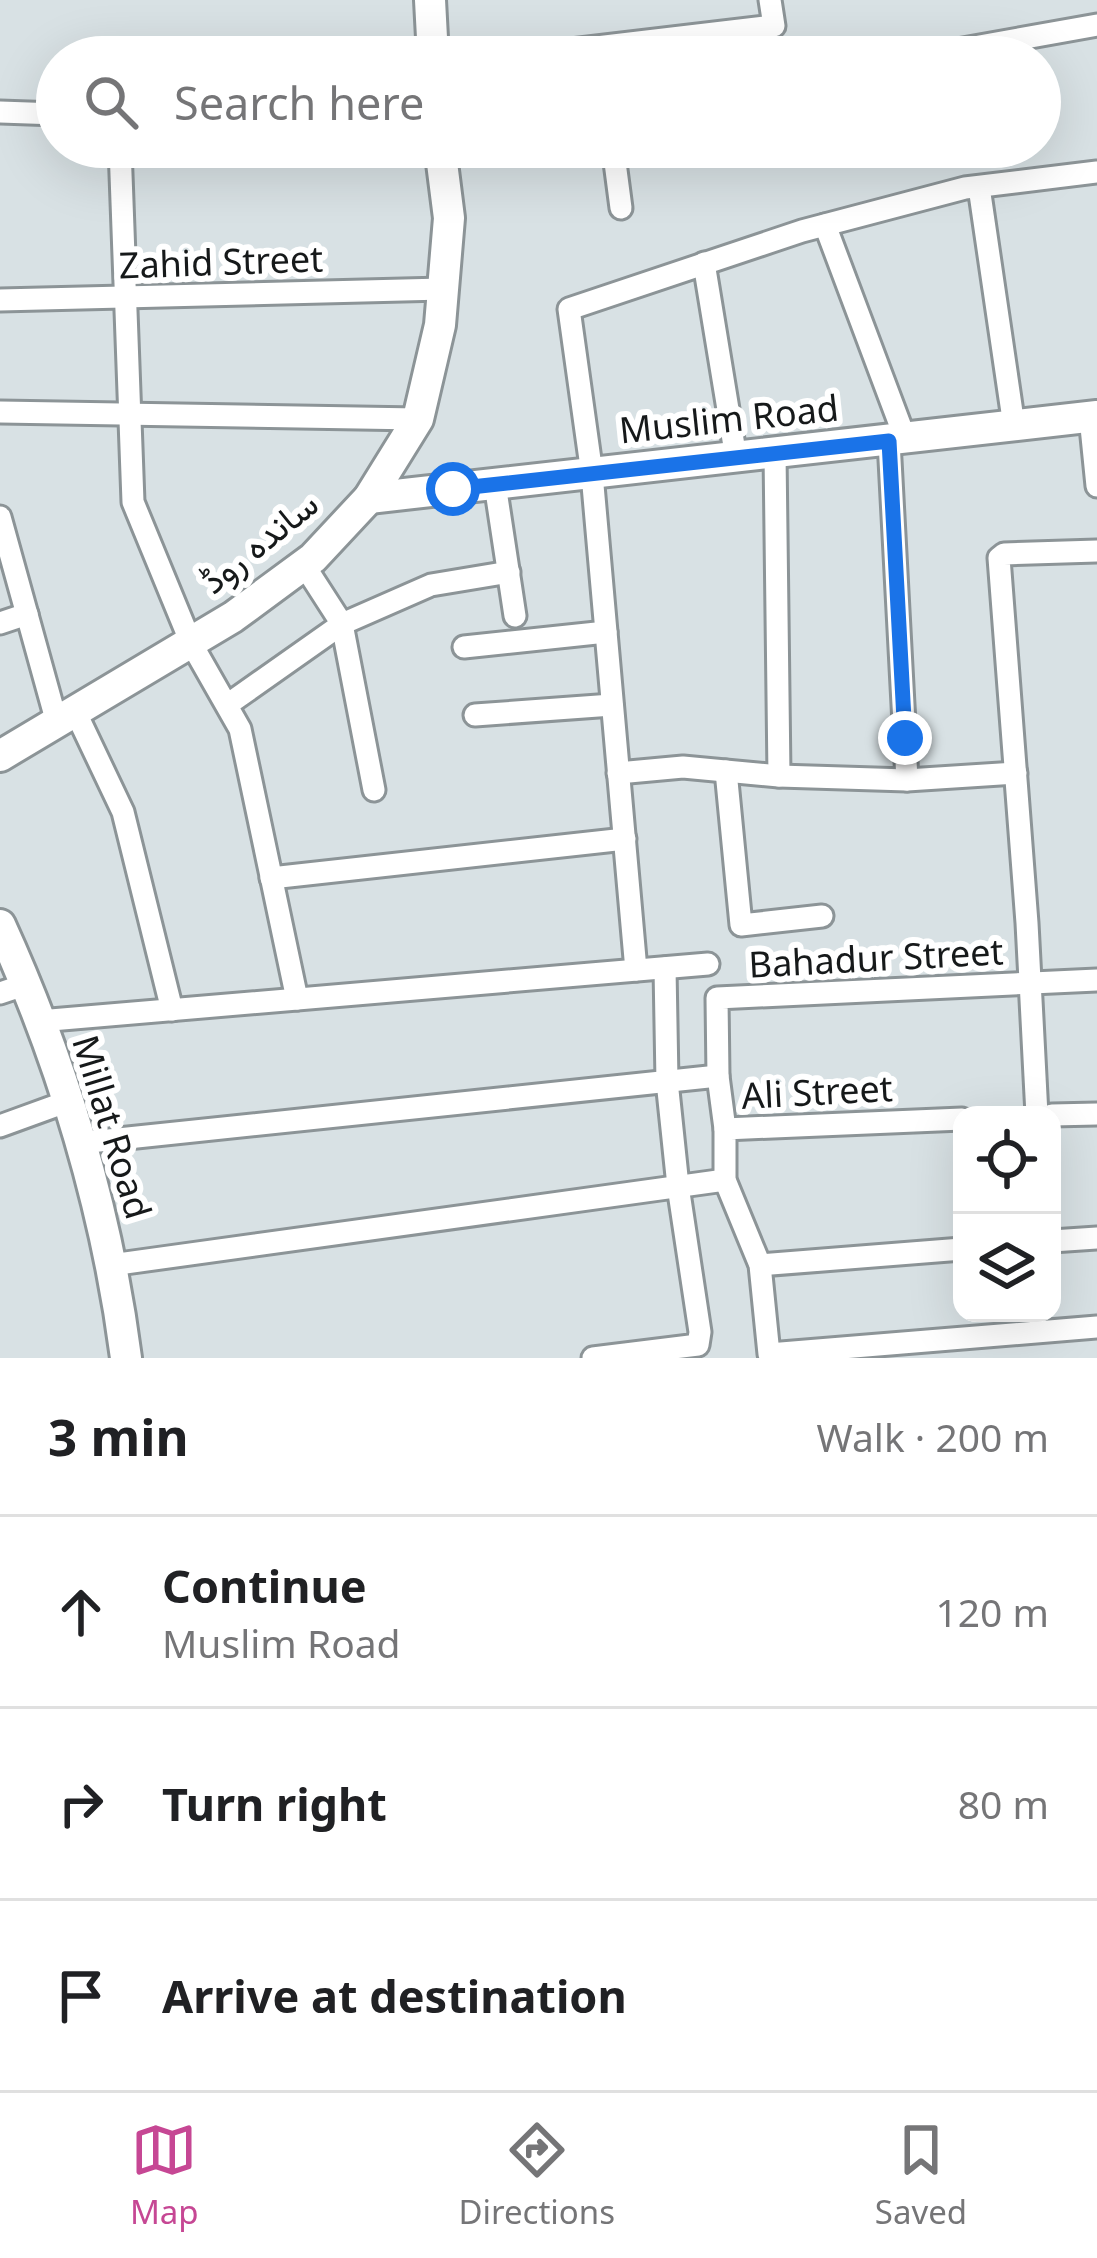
<!DOCTYPE html>
<html lang="en">
<head>
<meta charset="utf-8">
<style>
  :root { --surface:#fff; --page:#f2f2f2; --text:#202124; --muted:#757577; --line:#e0e0e0; --accent:#c64794 }
  body { margin:0; font-family:"Noto Sans",Vazirmatn,sans-serif; background:var(--page); color:var(--text) }
  .controls { position:absolute; right:36px; bottom:36px; display:grid; overflow:hidden; border-radius:24px; box-shadow:0 12px 48px #0002 }
  .controls button { width:108px; height:108px; display:grid; place-items:center; padding:0; border:0; border-bottom:3px solid var(--line); background:var(--surface); color:var(--text); font:60px sans-serif }
  .stop { position:absolute; width:36px; height:36px; margin:-27px; border:9px solid #1a73e8; border-radius:50%; background:#fff }
  .stop.end { background:#1a73e8; border-color:#fff; box-shadow:0 3px 12px #0008 }
  .list { margin:0; padding:0; list-style:none }
  h2 { display:flex; justify-content:space-between; align-items:center; height:156px; margin:0; padding:0 48px; font-size:51px }
  h2 small { font-size:39px; font-weight:400; color:var(--muted) }
  .list li { display:grid; grid-template-columns:78px 1fr auto; gap:36px; align-items:center; box-sizing:border-box; height:192px; padding:0 48px; border-top:3px solid var(--line) }
  .list b { display:block; font-size:45px; white-space:nowrap }
  .list p { margin:0; font-size:39px; white-space:nowrap; color:var(--muted) }
  .list em { font-size:39px; font-style:normal; color:var(--muted) }
  .icon { flex:none; width:66px; height:66px; fill:none; stroke:currentColor; stroke-width:2; stroke-linecap:round; stroke-linejoin:round }
  .map { position:relative; flex:none; width:1097px; height:1358px; overflow:hidden }
  .search { position:absolute; background:var(--surface); box-shadow:0 12px 48px #0002; left:36px; right:36px; top:36px; height:132px; display:flex; align-items:center; gap:30px; box-sizing:border-box; padding:0 42px; border-radius:66px; color:var(--muted); font-size:45px }
  .sheet { height:732px; background:var(--surface) }
  nav { display:flex; justify-content:space-around; align-items:center; box-sizing:border-box; height:168px; border-top:3px solid var(--line); background:var(--surface); font-size:33px; color:var(--muted) }
  nav a { display:grid; justify-items:center; gap:6px }
  nav .on { color:var(--accent) }
  .map>svg:first-child { display:block }
</style>
</head>
<body>
<div class="map">
<svg width="1097" height="1358" viewBox="0 0 1097 1358">
  <rect width="100%" height="100%" fill="#d8e1e4"/>
  <g fill="none" stroke-linecap="round" stroke-linejoin="round">
    <defs>
      <g id="street">
        <polyline points="512,57 774,26 770,0"/>
        <polyline points="918,57 1097,25"/>
        <polyline points="0,112 57,114"/>
        <polyline points="120,147 133,502 191,643 240,729 297,999"/>
        <polyline points="613,147 621,208"/>
        <polyline points="979,187 1014,426"/>
        <polyline points="825,225 905,438"/>
        <polyline points="704,263 736,458"/>
        <polyline points="0,300 443,289"/>
        <polyline points="0,412 418,419"/>
        <polyline points="1090,417 1097,486"/>
        <polyline points="889,441 907,780"/>
        <polyline points="775,453 779,776"/>
        <polyline points="495,484 515,616"/>
        <polyline points="0,517 57,723"/>
        <polyline points="304,565 342,624 374,790"/>
        <polyline points="0,623 27,614"/>
        <polyline points="464,647 606,632"/>
        <polyline points="227,705 342,624 431,585 509,572"/>
        <polyline points="76,713 123,812 172,1010"/>
        <polyline points="475,715 612,705"/>
        <polyline points="726,771 741,925 822,916"/>
        <polyline points="618,773 683,767 779,776 907,780 1016,773"/>
        <polyline points="271,878 625,839"/>
        <polyline points="636,970 592,474 569,309 802,231 965,188 1097,172"/>
        <polyline points="0,993 27,984"/>
        <polyline points="39,1021 708,964"/>
        <polyline points="1037,1115 1027,923 999,558 1004,554 1097,551"/>
        <polyline points="1052,1115 1097,1114"/>
        <polyline points="962,1119 725,1129 725,1180 760,1265 769,1354 1097,1327"/>
        <polyline points="0,1126 66,1102"/>
        <polyline points="725,1129 718,1076 717,998 1097,980"/>
        <polyline points="80,1143 718,1076"/>
        <polyline points="1052,1241 1097,1238"/>
        <polyline points="111,1265 725,1180"/>
        <polyline points="760,1265 962,1249"/>
        <polyline points="593,1358 698,1345 700,1332 678,1186 667,1081 665,968"/>
      </g>
      <g id="secondary">
        <polyline points="430,0 433,57"/>
        <polyline points="369,498 1097,416"/>
        <polyline points="0,756 233,617 313,558 369,498 418,419 440,325 449,218 440,147"/>
        <path d="M0,925c62,136 107,285 126,433"/>
      </g>
    </defs>
    <use href="#street" stroke="#8c9497" stroke-width="27"/>
    <use href="#secondary" stroke="#8c9497" stroke-width="36"/>
    <use href="#street" stroke="#fff" stroke-width="21"/>
    <use href="#secondary" stroke="#fff" stroke-width="30"/>
  </g>
  <g fill="none" stroke-linecap="round" stroke-linejoin="round">
    <polyline stroke="#1a73e8" stroke-width="15" points="453,489 889,441 905,738"/>
  </g>
  <g text-anchor="middle" stroke-width="12" stroke-linejoin="round" paint-order="stroke">
    <g font-size="36" fill="#16191a" stroke="#fff">
      <text transform="translate(221 262) rotate(-2)" y="13">Zahid Street</text>
      <text transform="translate(729 419) rotate(-6)" y="13">Muslim Road</text>
      <text transform="translate(259 542) rotate(-39)" y="13">ساندہ روڈ</text>
      <text transform="translate(876 958) rotate(-3)" y="13">Bahadur Street</text>
      <text transform="translate(817 1092) rotate(-3)" y="13">Ali Street</text>
      <text transform="translate(112 1127) rotate(73)" y="13">Millat Road</text>
    </g>
  </g>
</svg>
<div class="controls">
<button><svg class="icon" aria-label="locate" viewBox="0 0 24 24"><circle cx="12" cy="12" r="6"/><path d="M12 2v4M12 18v4M2 12h4M18 12h4"/></svg></button>
<button><svg class="icon" aria-label="layers" viewBox="0 0 24 24"><path d="M12 4l9 5-9 5-9-5zM3 14l9 5 9-5"/></svg></button>
</div>
<div class="stop" style="left:453px;top:489px"></div>
<div class="stop end" style="left:905px;top:738px"></div>
<div class="search"><svg class="icon" aria-label="search" viewBox="0 0 24 24"><circle cx="10" cy="10" r="6"/><path d="M15 15l6 6"/></svg>Search here</div>
</div>
<section class="sheet">
<h2>3 min<small>Walk · 200 m</small></h2>
<ul class="list">
<li><svg class="icon" aria-label="ahead" viewBox="0 0 24 24"><path d="M12 20V5M6 11l6-6 6 6"/></svg><div><b>Continue</b><p>Muslim Road</p></div><em>120 m</em></li>
<li><svg class="icon" aria-label="right" viewBox="0 0 24 24"><path d="M7 20v-9h11M14 6l5 5-5 5"/></svg><div><b>Turn right</b></div><em>80 m</em></li>
<li><svg class="icon" aria-label="arrive" viewBox="0 0 24 24"><path d="M6 21V4h12l-3 4 3 4H6"/></svg><div><b>Arrive at destination</b></div></li>
</ul>
</section>
<nav>
<a class="on"><svg class="icon" aria-label="map" viewBox="0 0 24 24"><path d="M3 6l6-2 6 2 6-2v14l-6 2-6-2-6 2zM9 4v14M15 6v14"/></svg>Map</a>
<a><svg class="icon" aria-label="directions" viewBox="0 0 24 24"><path d="M12 3l9 9-9 9-9-9zM9 14v-3h6M13 9l2 2-2 2"/></svg>Directions</a>
<a><svg class="icon" aria-label="saved" viewBox="0 0 24 24"><path d="M7 4h10v16l-5-4-5 4z"/></svg>Saved</a>
</nav>
</body>
</html>
